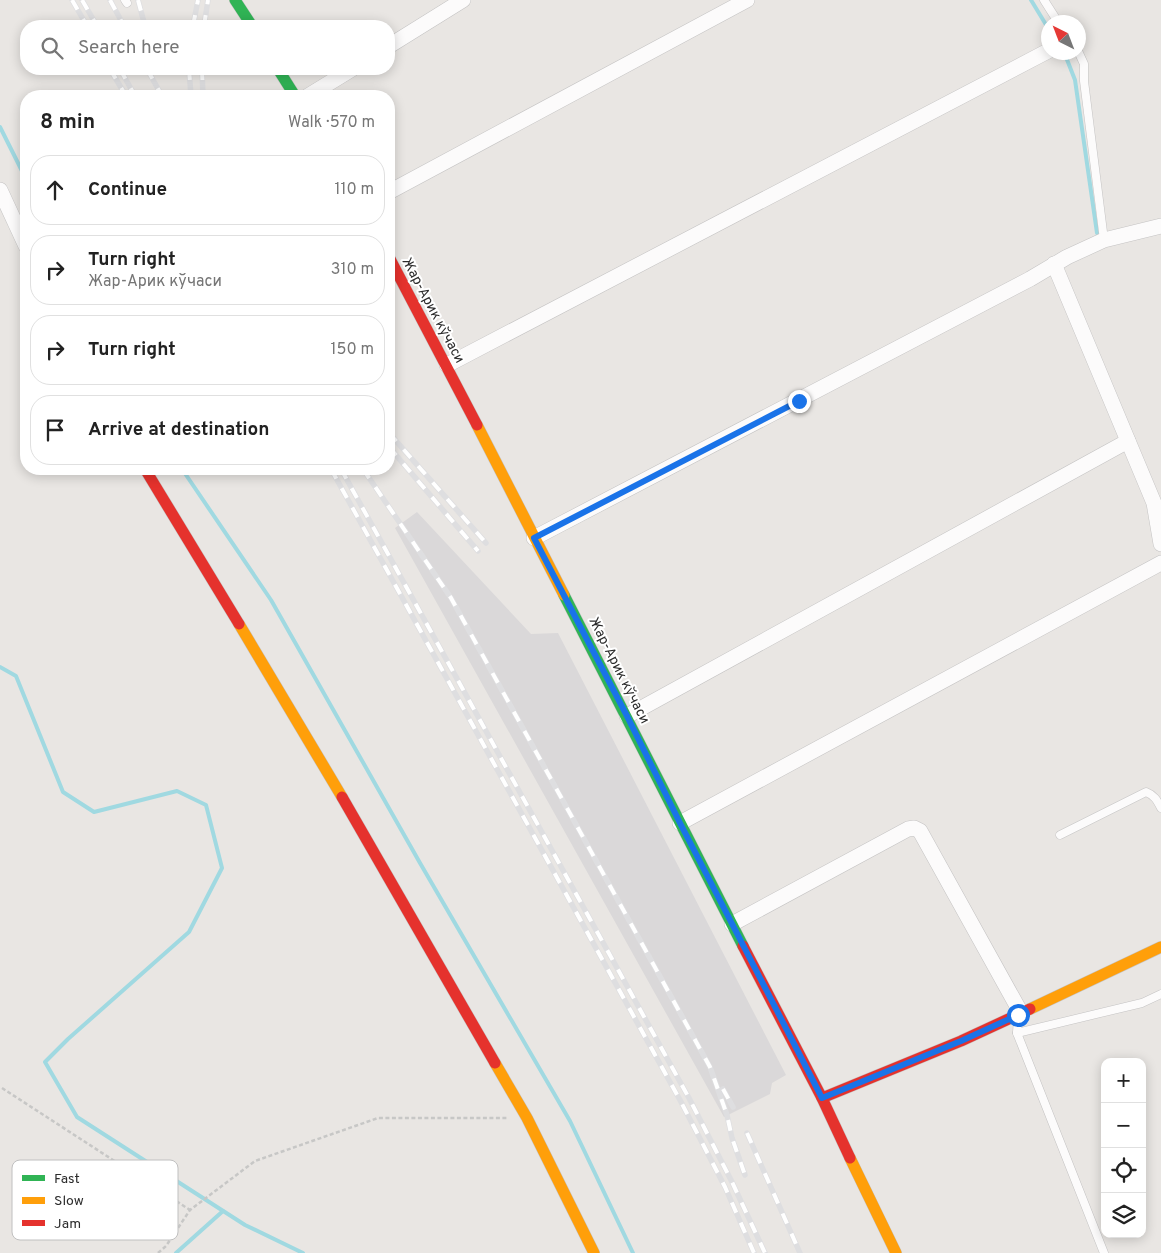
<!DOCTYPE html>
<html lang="en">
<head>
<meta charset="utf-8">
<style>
  :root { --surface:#fff; --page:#f2f2f2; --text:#222; --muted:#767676; --line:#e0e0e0 }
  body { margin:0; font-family:Overpass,sans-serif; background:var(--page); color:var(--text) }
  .controls { position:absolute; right:15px; bottom:15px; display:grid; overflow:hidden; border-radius:10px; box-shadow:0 2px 12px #0003 }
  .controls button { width:45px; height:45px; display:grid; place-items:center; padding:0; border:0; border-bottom:1px solid var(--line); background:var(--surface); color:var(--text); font:25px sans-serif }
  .compass { position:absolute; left:1041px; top:15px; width:45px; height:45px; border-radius:50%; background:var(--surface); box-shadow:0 2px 12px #0003; rotate:318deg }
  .stop { position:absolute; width:15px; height:15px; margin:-11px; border:4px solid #1a73e8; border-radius:50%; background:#fff }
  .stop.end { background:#1a73e8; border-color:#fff; box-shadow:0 1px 5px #0008 }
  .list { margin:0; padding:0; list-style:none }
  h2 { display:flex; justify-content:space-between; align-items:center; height:65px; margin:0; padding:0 20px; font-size:21px }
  h2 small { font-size:16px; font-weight:400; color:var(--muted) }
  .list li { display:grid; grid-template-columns:32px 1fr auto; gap:15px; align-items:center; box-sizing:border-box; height:70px; margin:0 10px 10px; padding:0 10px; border:1px solid var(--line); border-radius:20px }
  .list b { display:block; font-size:19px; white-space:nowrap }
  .list p { margin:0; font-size:16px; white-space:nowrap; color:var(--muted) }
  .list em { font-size:16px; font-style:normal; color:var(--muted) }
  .icon { flex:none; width:28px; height:28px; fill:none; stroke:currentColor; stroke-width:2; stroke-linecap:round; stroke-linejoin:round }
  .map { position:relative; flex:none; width:1161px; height:1253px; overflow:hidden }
  .search { position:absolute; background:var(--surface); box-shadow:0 2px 12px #0003; left:20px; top:20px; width:375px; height:55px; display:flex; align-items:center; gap:12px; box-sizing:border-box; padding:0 18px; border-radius:20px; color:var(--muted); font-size:19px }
  .panel { position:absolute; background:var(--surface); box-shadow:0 2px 12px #0003; left:20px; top:90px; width:375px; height:385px; border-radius:20px }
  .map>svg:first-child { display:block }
</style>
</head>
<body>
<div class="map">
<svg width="1161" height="1253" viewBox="0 0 1161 1253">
  <rect width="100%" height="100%" fill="#e9e6e3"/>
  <polygon fill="#dad8d9" points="417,512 531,634 558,633 786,1075 772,1083 770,1094 724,1117 395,528"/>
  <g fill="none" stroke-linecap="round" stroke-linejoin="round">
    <g stroke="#a0d9e1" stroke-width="4">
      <polyline points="1031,0 1048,28"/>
      <polyline points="1064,52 1075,80 1097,233"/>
      <polyline points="0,127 26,179"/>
      <polyline points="182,469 271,600 420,863 570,1121 633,1253"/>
      <polyline points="0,667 16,676 63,792 94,812 177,791 206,805 222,868 189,932 68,1039 45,1062 77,1117 245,1225 303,1253"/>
      <polyline points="176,1253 223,1211"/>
    </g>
    <defs>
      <g id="lane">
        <polyline points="125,0 127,3"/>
        <polyline points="1044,0 1058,22"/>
        <polyline points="1078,51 1084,64 1084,81 1104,240"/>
        <path d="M1060,835l86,-43c8,3 11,8 15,16"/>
        <polyline points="1018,1017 1017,1033 1104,1253"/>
        <polyline points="1017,1033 1142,1003 1161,994"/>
      </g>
      <g id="street">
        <polyline points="389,46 463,0"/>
        <polyline points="308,96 352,69"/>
        <polyline points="0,190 26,246"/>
        <polyline points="389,192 747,0"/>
        <polyline points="1054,264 1154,503 1161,544"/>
        <polyline points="447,365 1048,51"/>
        <polyline points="534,538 1030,279 1067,257 1104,240 1161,226"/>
        <polyline points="627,716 1128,441"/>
        <polyline points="680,823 1161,563"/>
        <polyline points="732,924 908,829 914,828 920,831 1021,1013"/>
      </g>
      <g id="fast">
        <polyline points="235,0 252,26"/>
        <polyline points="278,69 295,96"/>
        <polyline points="564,595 743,946"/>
      </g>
      <g id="slow">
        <polyline points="477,425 564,595"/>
        <polyline points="239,624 342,797"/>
        <polyline points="1030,1009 1161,947"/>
        <polyline points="495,1063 527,1118 594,1253"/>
        <polyline points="850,1158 896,1253"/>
      </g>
      <g id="jam">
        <polyline points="389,257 477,425"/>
        <polyline points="145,469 239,624"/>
        <polyline points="342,797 495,1063"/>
        <polyline points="743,946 822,1098 850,1158"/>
        <polyline points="822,1098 961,1041 1030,1009"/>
      </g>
    </defs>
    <use href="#lane" stroke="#c4c3c3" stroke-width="9"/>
    <use href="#street" stroke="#c4c3c3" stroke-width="16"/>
    <use href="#fast" stroke="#c4c3c3" stroke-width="12"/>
    <use href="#slow" stroke="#c4c3c3" stroke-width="12"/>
    <use href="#jam" stroke="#c4c3c3" stroke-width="12"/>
    <g stroke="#c7c7c6" stroke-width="2.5" stroke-dasharray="4 2.5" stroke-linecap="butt">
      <polyline points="2,1088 190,1210"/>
      <polyline points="158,1253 166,1246 190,1210 255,1161 378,1118 508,1118"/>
    </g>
    <use href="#lane" stroke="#fcfbfb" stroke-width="8"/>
    <use href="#street" stroke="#fcfbfb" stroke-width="15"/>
    <use href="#fast" stroke="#30b455" stroke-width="11"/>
    <use href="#slow" stroke="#ff9f0a" stroke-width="11"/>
    <use href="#jam" stroke="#e5322d" stroke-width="11"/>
    <defs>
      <g id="rail">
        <polyline points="72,0 87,26"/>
        <polyline points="82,0 97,26"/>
        <polyline points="110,0 124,26"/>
        <polyline points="138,0 145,26"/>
        <polyline points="193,26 198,0"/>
        <polyline points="204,26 208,0"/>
        <polyline points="110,69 126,96"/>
        <polyline points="120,69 135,96"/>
        <polyline points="147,69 162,96"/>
        <polyline points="189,69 191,96"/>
        <polyline points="202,69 203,96"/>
        <polyline points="389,433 486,543"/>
        <polyline points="389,447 478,551"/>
        <polyline points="331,469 680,1100 725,1187 754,1253"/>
        <polyline points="341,469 689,1098 732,1182 765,1253"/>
        <polyline points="363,469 451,598 710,1067 727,1115 732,1138 745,1175"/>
        <polyline points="723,1089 733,1107"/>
        <polyline points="747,1133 800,1253"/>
      </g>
    </defs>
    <use href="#rail" stroke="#dedee0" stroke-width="5.5"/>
    <use href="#rail" stroke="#fff" stroke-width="4" stroke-dasharray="11" stroke-linecap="butt"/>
  </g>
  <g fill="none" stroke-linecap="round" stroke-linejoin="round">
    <polyline stroke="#1a73e8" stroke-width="6" points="799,401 534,538 627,716 680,823 822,1098 961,1041 1018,1015"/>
  </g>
  <g text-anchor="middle" stroke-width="4" stroke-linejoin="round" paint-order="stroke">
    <g font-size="14" fill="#2c2c2c" stroke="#fff">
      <text transform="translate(434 310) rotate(62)" y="5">Жар-Арик кўчаси</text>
      <text transform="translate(620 670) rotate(63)" y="5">Жар-Арик кўчаси</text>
    </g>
  </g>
  <rect x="12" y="1160" width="166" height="80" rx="8" fill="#fff" stroke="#c0c0c0" stroke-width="1"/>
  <rect x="22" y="1175" width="23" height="6" fill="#30b455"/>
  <rect x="22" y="1197" width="23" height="7" fill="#ff9f0a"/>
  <rect x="22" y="1220" width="23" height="6" fill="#e5322d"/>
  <g font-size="14" fill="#2c2c2c">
    <text x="54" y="1183">Fast</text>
    <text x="54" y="1205">Slow</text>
    <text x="54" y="1228">Jam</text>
  </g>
</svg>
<div class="controls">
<button>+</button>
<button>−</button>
<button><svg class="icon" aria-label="locate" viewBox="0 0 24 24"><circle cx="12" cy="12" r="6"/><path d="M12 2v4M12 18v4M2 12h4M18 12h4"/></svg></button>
<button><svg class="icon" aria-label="layers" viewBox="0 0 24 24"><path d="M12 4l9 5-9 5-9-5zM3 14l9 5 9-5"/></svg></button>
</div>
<svg class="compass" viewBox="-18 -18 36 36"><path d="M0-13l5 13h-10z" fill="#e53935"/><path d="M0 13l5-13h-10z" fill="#767676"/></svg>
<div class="stop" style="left:1018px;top:1015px"></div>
<div class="stop end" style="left:799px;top:401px"></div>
<div class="search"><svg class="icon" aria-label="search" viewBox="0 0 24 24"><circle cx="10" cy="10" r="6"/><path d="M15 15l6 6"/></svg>Search here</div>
<section class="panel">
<h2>8 min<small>Walk · 570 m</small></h2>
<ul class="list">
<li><svg class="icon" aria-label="ahead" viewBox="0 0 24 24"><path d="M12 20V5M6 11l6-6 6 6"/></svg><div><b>Continue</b></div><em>110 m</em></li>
<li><svg class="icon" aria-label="right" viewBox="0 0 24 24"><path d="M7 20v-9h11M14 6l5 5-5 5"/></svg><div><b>Turn right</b><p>Жар-Арик кўчаси</p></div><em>310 m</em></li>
<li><svg class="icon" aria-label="right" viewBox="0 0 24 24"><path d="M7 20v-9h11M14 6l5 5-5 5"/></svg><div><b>Turn right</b></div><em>150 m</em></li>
<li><svg class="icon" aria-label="arrive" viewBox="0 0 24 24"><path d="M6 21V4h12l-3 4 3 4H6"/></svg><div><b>Arrive at destination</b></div></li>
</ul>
</section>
</div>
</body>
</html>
